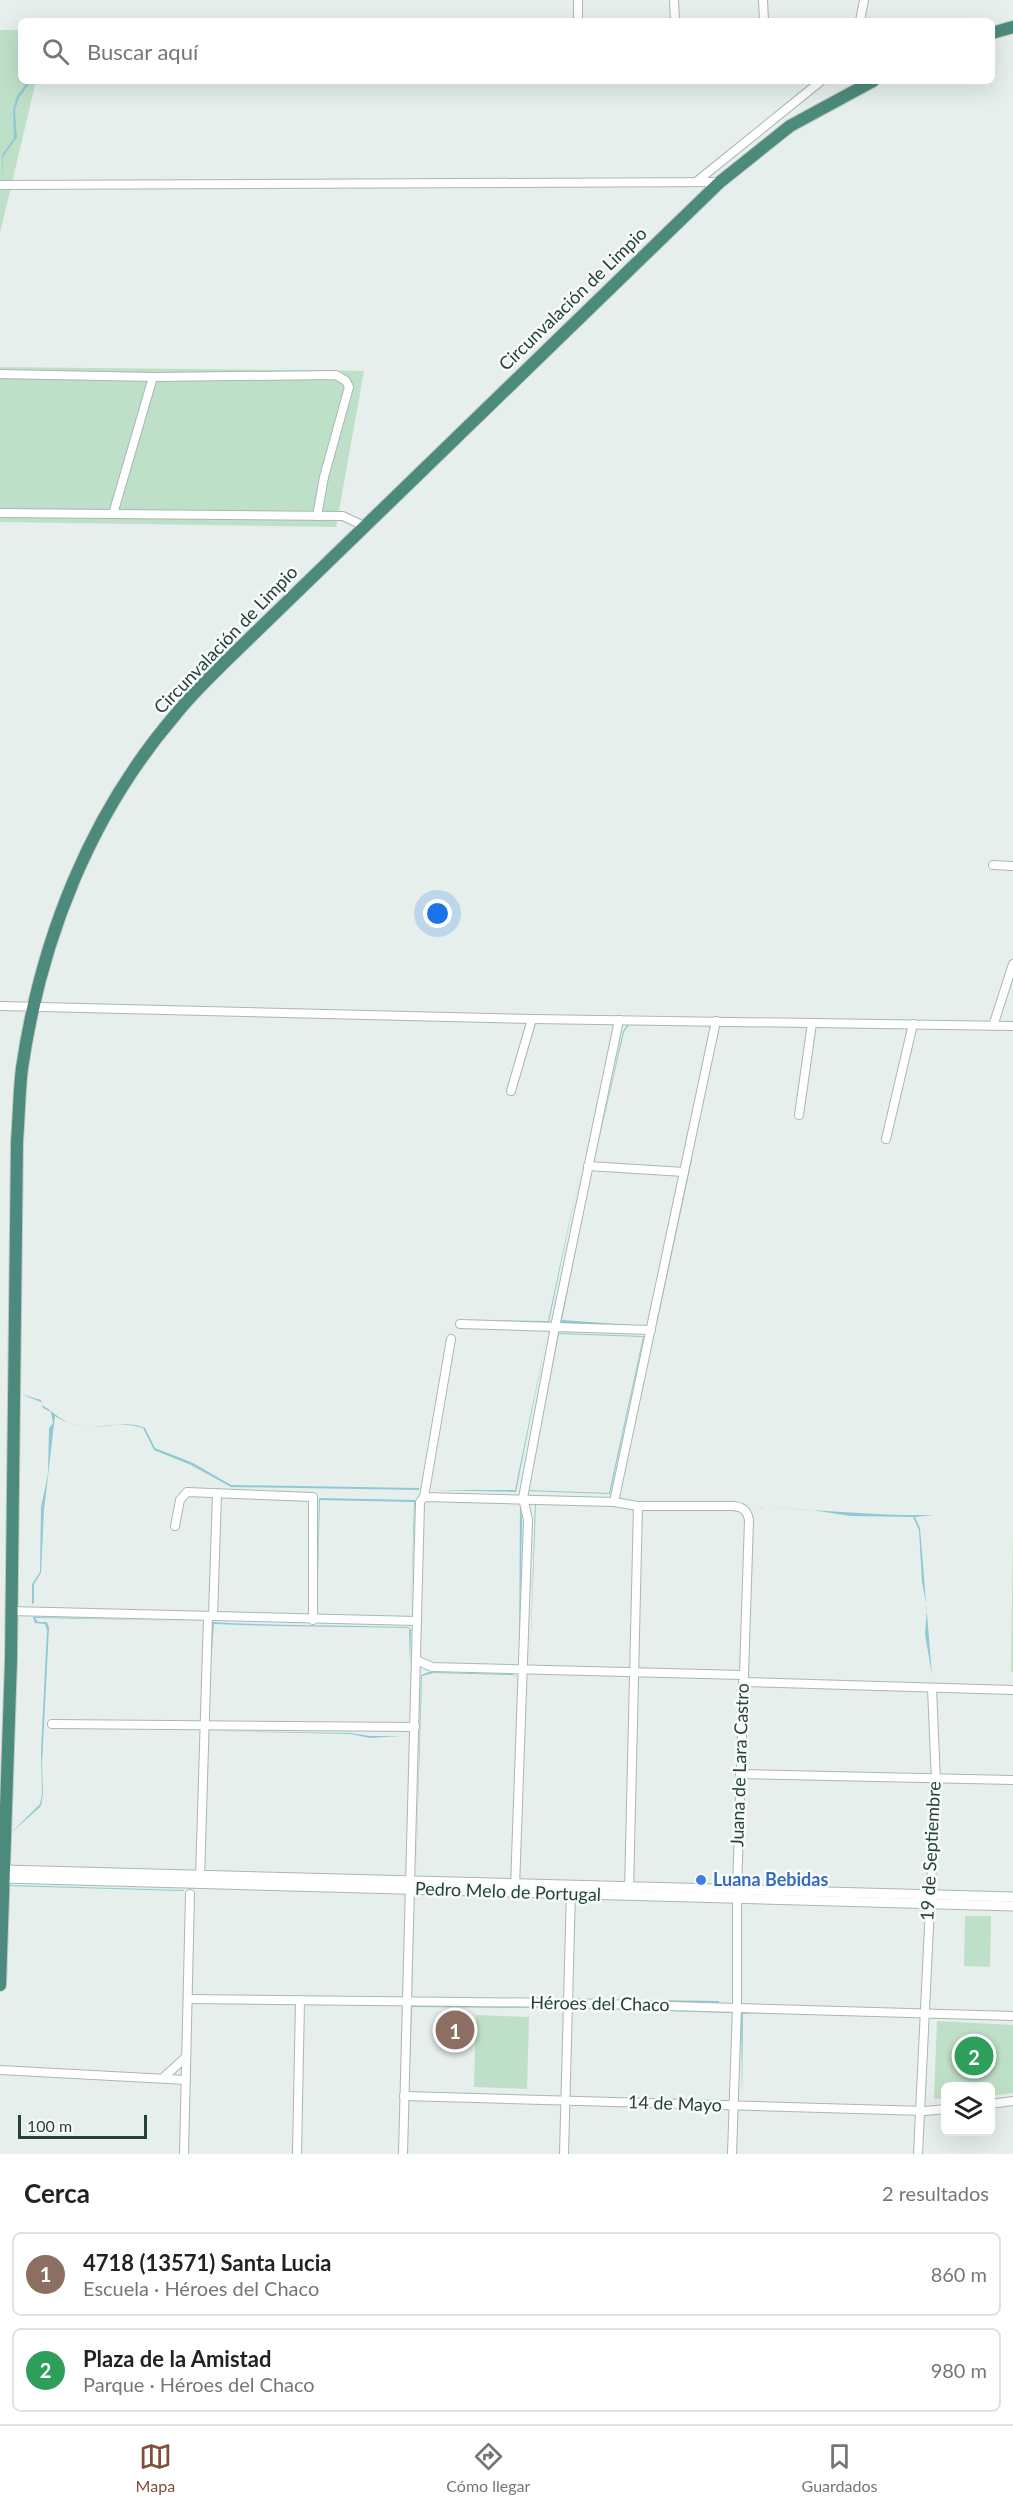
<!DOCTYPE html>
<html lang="es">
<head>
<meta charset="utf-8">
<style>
  :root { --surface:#fff; --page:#f2f2f2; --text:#222; --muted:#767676; --line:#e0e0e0; --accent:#804e3d }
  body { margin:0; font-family:Lato,sans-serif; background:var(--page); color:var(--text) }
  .controls { position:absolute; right:18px; bottom:18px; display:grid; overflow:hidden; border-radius:9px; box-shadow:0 6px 24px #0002 }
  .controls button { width:54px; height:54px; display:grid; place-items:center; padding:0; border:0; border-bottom:2px solid var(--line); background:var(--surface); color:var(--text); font:30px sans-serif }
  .scale { position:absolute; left:18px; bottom:15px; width:129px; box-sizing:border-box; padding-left:6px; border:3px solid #24423a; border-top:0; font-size:16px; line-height:21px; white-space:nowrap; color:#24423a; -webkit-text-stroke:4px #f7fbf9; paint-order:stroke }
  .you { position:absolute; left:438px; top:914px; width:21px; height:21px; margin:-15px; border:4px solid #fff; border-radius:50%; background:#1a73e8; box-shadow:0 0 0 9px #1a73e833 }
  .badge { display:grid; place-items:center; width:39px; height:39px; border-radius:50%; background:var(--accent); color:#fff; font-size:20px; font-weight:700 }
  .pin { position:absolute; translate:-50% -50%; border:3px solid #fff; box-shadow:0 2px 6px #0006 }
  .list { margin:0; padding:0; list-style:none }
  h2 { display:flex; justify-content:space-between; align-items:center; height:78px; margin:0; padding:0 24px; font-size:26px }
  h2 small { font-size:20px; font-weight:400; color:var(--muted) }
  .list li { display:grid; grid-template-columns:39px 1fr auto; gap:18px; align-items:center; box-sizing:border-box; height:84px; margin:0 12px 12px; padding:0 12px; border:2px solid var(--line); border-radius:9px }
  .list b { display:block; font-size:22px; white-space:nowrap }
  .list p { margin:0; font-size:20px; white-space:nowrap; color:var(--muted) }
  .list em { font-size:20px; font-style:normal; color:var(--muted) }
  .icon { flex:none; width:33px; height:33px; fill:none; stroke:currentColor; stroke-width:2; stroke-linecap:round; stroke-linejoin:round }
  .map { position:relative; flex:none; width:1013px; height:2154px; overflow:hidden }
  .search { position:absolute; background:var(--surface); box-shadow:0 6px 24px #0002; left:18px; right:18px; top:18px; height:66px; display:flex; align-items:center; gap:15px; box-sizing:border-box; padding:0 21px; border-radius:9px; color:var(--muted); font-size:22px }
  .sheet { height:270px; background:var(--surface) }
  nav { display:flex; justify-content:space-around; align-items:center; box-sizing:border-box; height:84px; border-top:2px solid var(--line); background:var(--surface); font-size:16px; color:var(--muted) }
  nav a { display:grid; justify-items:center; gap:3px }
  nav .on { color:var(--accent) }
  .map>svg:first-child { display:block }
</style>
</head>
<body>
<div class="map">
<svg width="1013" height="2154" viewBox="0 0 1013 2154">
  <rect width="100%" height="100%" fill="#e6efeb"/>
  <g fill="#bfe0c8">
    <polygon points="0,30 21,30 21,81 36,81 0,233"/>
    <polygon points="0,367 364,371 336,527 0,522"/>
    <polygon points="1013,1534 1013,1672 1011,1672"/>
    <polygon points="965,1916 991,1916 990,1967 964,1966"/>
    <polygon points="476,2015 529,2017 527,2089 474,2087"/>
    <polygon points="937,2021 1013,2025 1013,2093 991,2096 990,2086 946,2086 945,2098 934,2099"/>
  </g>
  <g fill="#8ec9d4" fill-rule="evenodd">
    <polygon points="28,81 31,81 19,98 15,110 17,137 3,157 3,180 2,155 14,138 13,109 17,96"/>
    <polygon points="628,1024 711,1026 629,1025 624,1032 593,1166 623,1031"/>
    <polygon points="691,1159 692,1159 657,1324 656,1324"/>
    <polygon points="580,1172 549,1322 467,1320 548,1321"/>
    <polygon points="591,1173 562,1320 644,1326 562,1323 561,1321"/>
    <path d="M558,1333l86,3 -34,158 -84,-3zM559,1334l84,3 -34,156 -82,-3z"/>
    <polygon points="547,1335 516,1492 431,1490 515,1490"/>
    <path d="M20,1394l21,6 1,5c12,7 22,19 37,21 22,4 45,-7 66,2l10,20 38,15 38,22 188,3v2l-188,-3 -40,-22 -37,-15 -11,-22c-33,-11 -51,11 -88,-12l-11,94 -3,63 -7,11v19l-2,1v-20l8,-12 1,-65 7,-33 1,-46 4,-5 -2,-11 -8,-4 -2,-6z"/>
    <polygon points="319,1498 415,1500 411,1615 414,1502 320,1500 317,1613"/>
    <polygon points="426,1501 521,1503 522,1521 519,1663 520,1504"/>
    <polygon points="535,1502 630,1507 536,1503 530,1664"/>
    <path d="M757,1507c60,2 118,9 177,8l-19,2 5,11 12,147 -7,-41 2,-26 -5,-26 -3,-52 -6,-13 -63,-1 -38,-6z"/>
    <polygon points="33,1617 203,1621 35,1618 38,1622 47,1622 49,1628 42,1763 43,1794 41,1806 9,1835 40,1804 42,1795 41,1751 47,1630 45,1624 35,1623"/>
    <path d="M212,1622c66,4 131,3 197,5l2,3 -1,35 -1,-37c-65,-2 -130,-1 -195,-4l-4,51z"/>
    <polygon points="429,1672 512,1674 518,1678 512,1675 434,1673 422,1676 416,1875 421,1675"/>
    <polygon points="210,1731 351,1733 370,1736 401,1736 370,1738 351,1734"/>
    <polygon points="7,1885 184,1890 184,1891 7,1886"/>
    <polygon points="414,1895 412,1994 563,1999 411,1994"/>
    <polygon points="573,1999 719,2001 719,2003"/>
    <polygon points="411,2005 564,2008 412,2007 409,2091 560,2097 408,2091"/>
    <polygon points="573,2008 731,2012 730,2013"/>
    <polygon points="741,2013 919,2018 743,2013 742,2099"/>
  </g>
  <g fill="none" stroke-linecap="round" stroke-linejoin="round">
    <defs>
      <g id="minor">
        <polyline points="578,0 578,21"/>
        <polyline points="674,0 675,21"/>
        <polyline points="763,0 764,21"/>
        <polyline points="860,21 864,0"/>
        <polyline points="696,182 821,81"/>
        <polyline points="0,185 720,182"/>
        <polyline points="0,374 153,377 336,375 346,381 349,387 324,477 317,516"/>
        <polyline points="0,513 343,516 364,526"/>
        <polyline points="113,514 153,377"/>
        <polyline points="993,865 1013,866"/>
        <polyline points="0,1006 532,1019 1013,1026"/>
        <polyline points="993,1026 1013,964"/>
        <polyline points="511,1091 532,1019"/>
        <polyline points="799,1115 812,1023"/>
        <polyline points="886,1139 913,1024"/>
        <polyline points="588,1166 684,1172"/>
        <polyline points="460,1324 651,1330"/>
        <polyline points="424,1497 451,1339"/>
        <polyline points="614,1502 716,1021"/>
        <polyline points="175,1526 180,1500 187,1492 313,1497 313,1620"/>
        <polyline points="10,1611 417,1621"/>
        <polyline points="213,1616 217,1494"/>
        <polyline points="416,1660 432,1667 743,1675"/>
        <polyline points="743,1682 1013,1690"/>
        <polyline points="52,1724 415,1727"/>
        <polyline points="740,1774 1013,1780"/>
        <polyline points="200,1878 208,1616"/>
        <polyline points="515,1887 528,1520 523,1498 555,1327 619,1020"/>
        <polyline points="629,1891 638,1506"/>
        <polyline points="188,1999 568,2003 1013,2016"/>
        <polyline points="0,2070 186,2080"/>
        <polyline points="164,2077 186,2057"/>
        <polyline points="404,2096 925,2111 946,2109"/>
        <polyline points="990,2104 1013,2101"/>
        <polyline points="184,2154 190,1894"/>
        <polyline points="297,2154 300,2000"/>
        <path d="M403,2154l17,-652 4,-5 190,5 24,4h95c10,1 14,4 16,14l-12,369v118l-5,147"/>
        <polyline points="564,2154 571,1890"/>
        <polyline points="918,2154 936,1782 932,1688"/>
      </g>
      <g id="tertiary">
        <polyline points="4,1870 1013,1897"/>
        <polyline points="4,1878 1013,1906"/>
      </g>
      <g id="trunk">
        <polyline points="992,33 1013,27"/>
        <path d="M0,1985l11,-325 6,-519c2,-24 2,-49 5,-73 19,-129 68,-254 154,-354 15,-19 33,-36 50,-53l494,-479 70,-56 83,-45"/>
      </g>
    </defs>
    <use href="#minor" stroke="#a8b8b2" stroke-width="10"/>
    <use href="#tertiary" stroke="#a8b8b2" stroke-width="11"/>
    <use href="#trunk" stroke="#c2cac8" stroke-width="14"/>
    <use href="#minor" stroke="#fff" stroke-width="8"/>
    <use href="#tertiary" stroke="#fff" stroke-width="9"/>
    <use href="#trunk" stroke="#4c8a7c" stroke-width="12"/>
  </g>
  <circle fill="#3f7fe0" stroke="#f7fbf9" stroke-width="2" cx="701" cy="1880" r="6"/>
  <g text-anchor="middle" stroke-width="5" stroke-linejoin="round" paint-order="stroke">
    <g font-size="18" fill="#24423a" stroke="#f7fbf9">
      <text transform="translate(573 299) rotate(-44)" y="6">Circunvalación de Limpio</text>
      <text transform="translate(226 640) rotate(-46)" y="6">Circunvalación de Limpio</text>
      <text transform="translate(740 1765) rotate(-88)" y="6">Juana de Lara Castro</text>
      <text transform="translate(931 1851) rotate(-87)" y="6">19 de Septiembre</text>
      <text transform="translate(508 1892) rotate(2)" y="6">Pedro Melo de Portugal</text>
      <text transform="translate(600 2004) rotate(1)" y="6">Héroes del Chaco</text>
      <text transform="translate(675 2104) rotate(2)" y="6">14 de Mayo</text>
    </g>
    <g font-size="18" font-weight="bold" fill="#366cbe" stroke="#f7fbf9" text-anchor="start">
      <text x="713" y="1886">Luana Bebidas</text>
    </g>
  </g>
</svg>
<div class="controls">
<button><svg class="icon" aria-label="layers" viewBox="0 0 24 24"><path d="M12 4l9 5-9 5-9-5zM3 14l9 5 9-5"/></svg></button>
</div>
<div class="scale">100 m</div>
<div class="you"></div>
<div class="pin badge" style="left:455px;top:2030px;background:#8d6e63">1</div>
<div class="pin badge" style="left:974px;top:2056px;background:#2e9e5b">2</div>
<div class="search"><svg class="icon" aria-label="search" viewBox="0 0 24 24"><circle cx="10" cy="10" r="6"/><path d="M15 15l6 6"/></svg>Buscar aquí</div>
</div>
<section class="sheet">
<h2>Cerca<small>2 resultados</small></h2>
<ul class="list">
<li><span class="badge" style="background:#8d6e63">1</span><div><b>4718 (13571) Santa Lucia</b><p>Escuela · Héroes del Chaco</p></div><em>860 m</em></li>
<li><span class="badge" style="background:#2e9e5b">2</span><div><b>Plaza de la Amistad</b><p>Parque · Héroes del Chaco</p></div><em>980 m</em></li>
</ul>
</section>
<nav>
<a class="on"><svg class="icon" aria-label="map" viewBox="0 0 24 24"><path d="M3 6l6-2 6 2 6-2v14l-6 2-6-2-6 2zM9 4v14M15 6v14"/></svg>Mapa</a>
<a><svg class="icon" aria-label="directions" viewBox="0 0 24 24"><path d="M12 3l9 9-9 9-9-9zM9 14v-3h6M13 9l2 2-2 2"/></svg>Cómo llegar</a>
<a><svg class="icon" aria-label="saved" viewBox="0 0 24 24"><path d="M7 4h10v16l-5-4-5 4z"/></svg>Guardados</a>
</nav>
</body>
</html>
